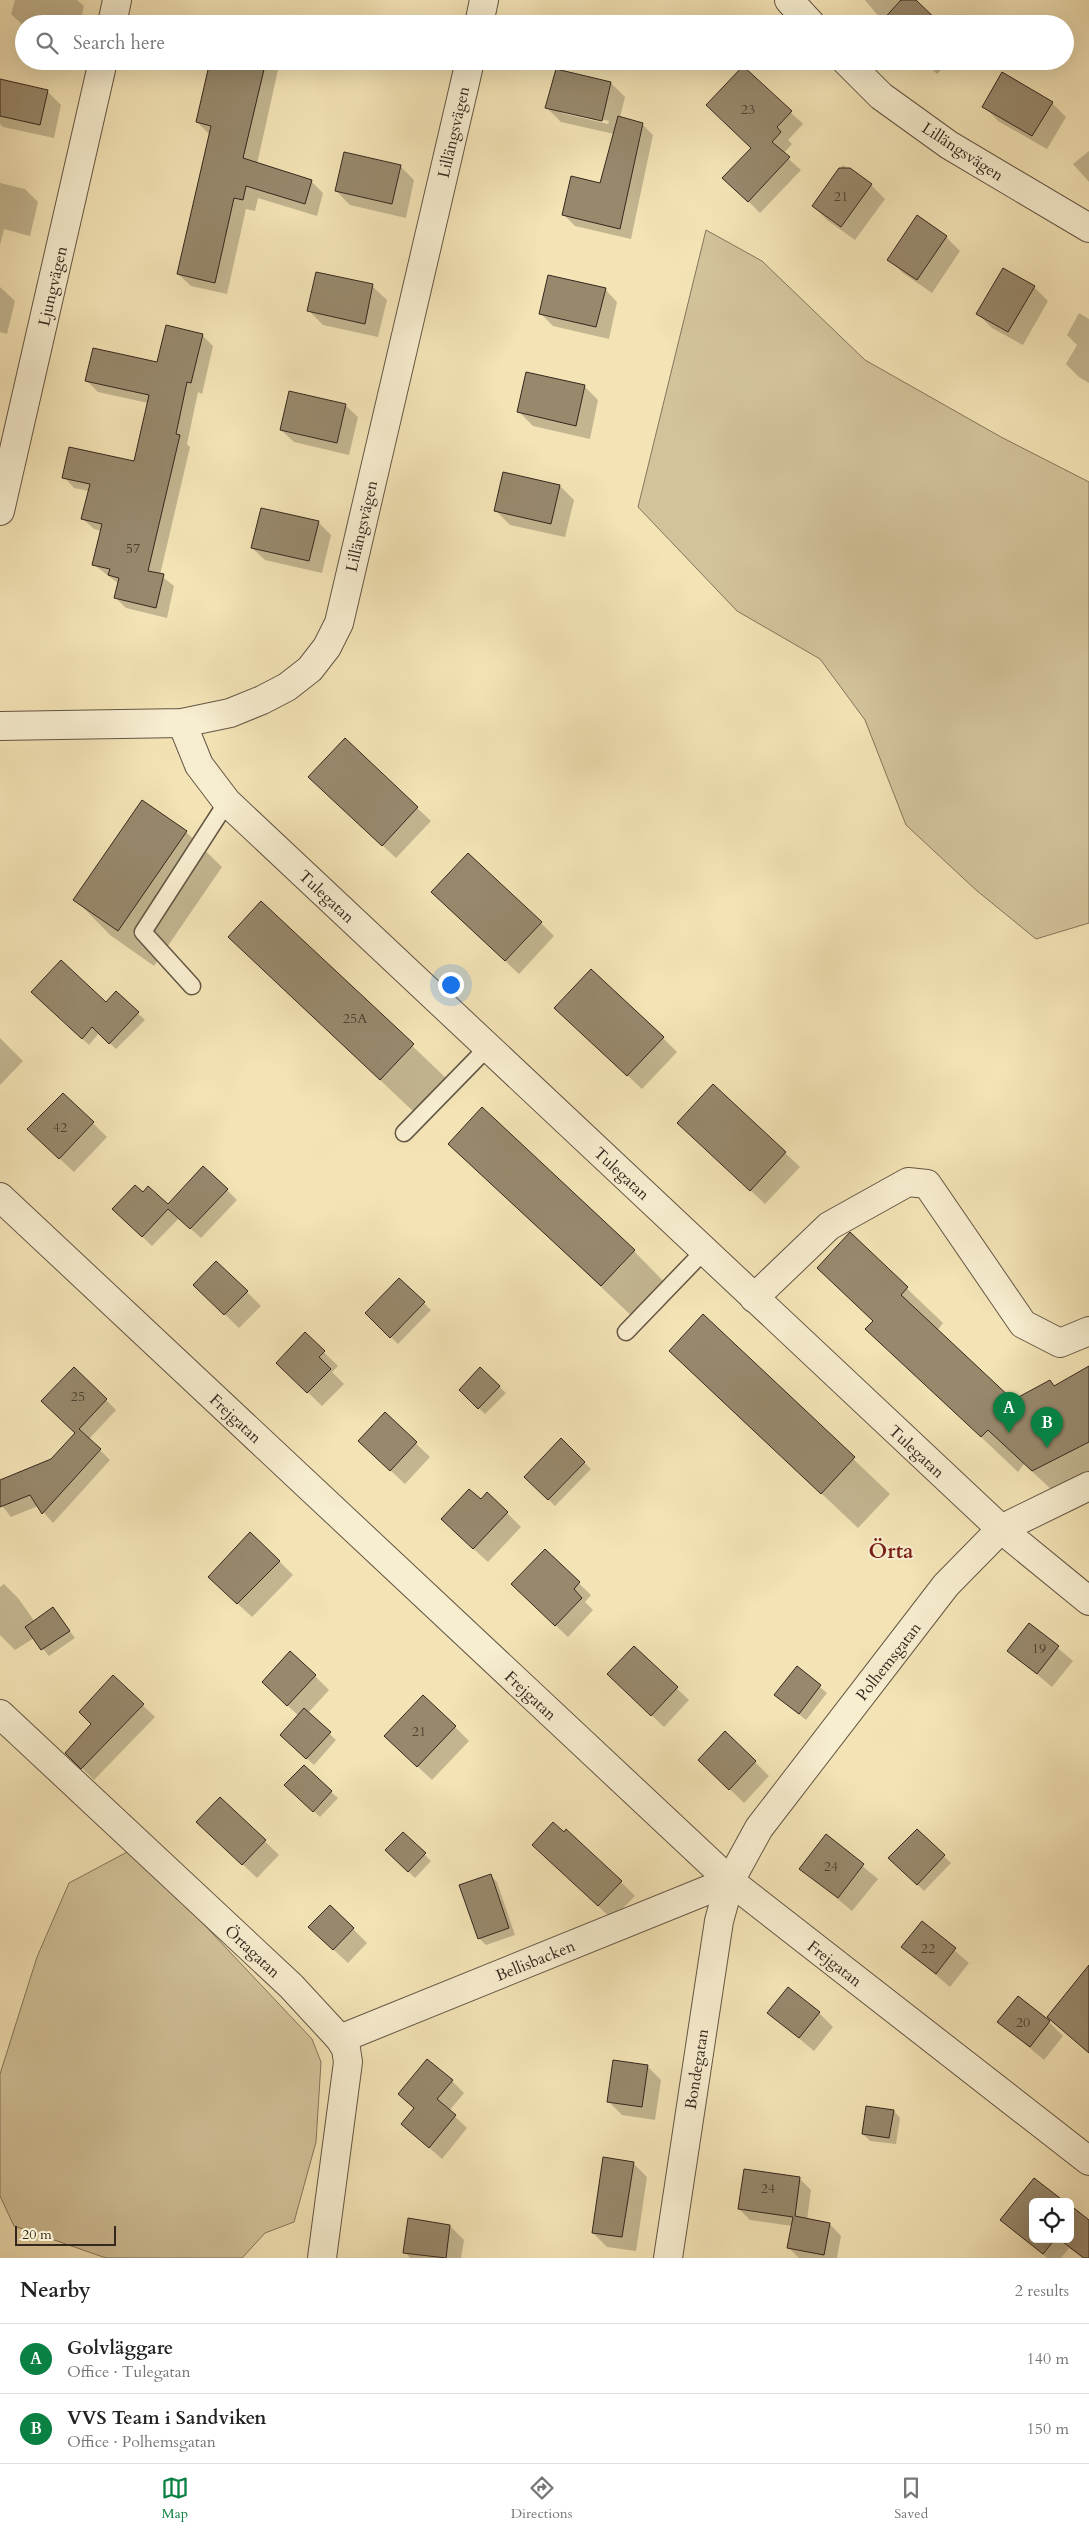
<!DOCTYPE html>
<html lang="en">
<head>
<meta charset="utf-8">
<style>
  :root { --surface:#fff; --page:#f2f2f2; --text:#222; --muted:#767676; --line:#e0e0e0; --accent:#0b8043 }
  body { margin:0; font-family:Cardo,serif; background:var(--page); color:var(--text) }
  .controls { position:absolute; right:15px; bottom:15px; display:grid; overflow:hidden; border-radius:8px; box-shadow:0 5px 20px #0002 }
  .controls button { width:45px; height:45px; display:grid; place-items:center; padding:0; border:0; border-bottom:1px solid var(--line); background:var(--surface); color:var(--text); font:25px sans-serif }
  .scale { position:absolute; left:15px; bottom:12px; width:101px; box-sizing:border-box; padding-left:5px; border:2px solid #35271e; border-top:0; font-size:14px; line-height:18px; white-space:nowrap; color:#35271e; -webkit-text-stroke:4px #f7edcf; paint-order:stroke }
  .you { position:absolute; left:450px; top:984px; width:18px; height:18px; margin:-12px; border:4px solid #fff; border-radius:50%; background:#1a73e8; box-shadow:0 0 0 8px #1a73e833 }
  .badge { display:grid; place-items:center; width:32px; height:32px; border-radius:50%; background:var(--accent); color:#fff; font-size:16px; font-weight:700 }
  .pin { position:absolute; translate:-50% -41px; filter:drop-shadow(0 1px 2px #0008) }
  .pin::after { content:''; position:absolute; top:26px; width:18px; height:15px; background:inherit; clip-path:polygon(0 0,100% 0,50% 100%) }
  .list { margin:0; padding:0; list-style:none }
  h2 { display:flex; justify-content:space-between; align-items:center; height:65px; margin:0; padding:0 20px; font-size:21px }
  h2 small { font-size:16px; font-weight:400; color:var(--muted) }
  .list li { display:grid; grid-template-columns:32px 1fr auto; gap:15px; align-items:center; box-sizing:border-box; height:70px; padding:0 20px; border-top:1px solid var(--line) }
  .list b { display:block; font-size:19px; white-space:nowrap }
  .list p { margin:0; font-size:16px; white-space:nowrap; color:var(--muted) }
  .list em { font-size:16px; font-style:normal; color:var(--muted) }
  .icon { flex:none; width:28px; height:28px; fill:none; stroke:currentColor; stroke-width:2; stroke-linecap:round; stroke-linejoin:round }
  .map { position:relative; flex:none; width:1089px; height:2258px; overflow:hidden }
  .search { position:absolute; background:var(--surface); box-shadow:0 5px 20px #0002; left:15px; right:15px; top:15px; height:55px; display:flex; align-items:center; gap:12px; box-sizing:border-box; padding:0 18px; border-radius:28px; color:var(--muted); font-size:19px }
  .sheet { height:205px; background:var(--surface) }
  nav { display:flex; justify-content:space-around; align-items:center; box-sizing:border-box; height:70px; border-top:1px solid var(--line); background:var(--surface); font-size:14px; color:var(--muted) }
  nav a { display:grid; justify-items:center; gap:2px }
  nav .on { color:var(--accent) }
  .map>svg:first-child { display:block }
</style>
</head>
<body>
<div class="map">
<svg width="1089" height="2258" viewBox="0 0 1089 2258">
  <rect width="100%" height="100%" fill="#f3e3b5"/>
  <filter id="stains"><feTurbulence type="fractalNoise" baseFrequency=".004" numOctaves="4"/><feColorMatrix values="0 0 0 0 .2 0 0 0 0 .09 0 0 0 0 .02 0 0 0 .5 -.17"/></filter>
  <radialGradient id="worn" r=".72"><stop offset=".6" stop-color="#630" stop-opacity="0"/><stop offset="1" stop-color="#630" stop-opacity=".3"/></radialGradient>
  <g fill="#d3c39b" stroke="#84755c">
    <polygon points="706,230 762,261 865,360 1001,437 1089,482 1089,923 1036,939 976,890 906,825 865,720 820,659 737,611 638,507"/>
    <polygon points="129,1851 162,1880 312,2039 321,2062 316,2142 294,2222 265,2233 242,2258 106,2258 14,2226 0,2196 0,2074 37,1957 69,1883"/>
  </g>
  <g fill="#0003" fill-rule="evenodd">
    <polygon points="15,0 77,0 84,6 80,24 24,24 24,26 11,14"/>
    <polygon points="865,0 914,0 885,24"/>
    <polygon points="211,61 280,61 257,164 311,181 323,193 317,216 258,198 255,211 246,209 227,294 191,286 178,274 210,135 197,122"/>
    <polygon points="923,61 949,61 937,74"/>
    <polygon points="743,68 803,124 788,140 792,144 783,154 801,170 760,213 736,189 753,149"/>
    <polygon points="0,80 47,91 61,105 54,138 3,127 0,124"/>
    <path d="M611,83l14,14 -5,20 22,7 11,11 -22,104 -56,-13 -11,-11 36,-31 14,-50 -53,-12 -14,-14zM562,111l47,10 -1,3 -46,-11z"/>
    <polygon points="1052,103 1066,117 1047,149 998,121 984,106"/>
    <polygon points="1089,151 1089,182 1073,164"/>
    <polygon points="843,165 871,185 885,199 855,240 827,220 813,206"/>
    <polygon points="400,166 414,180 406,218 350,205 336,191"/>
    <polygon points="0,183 25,189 38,202 30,236 4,229 0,245"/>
    <polygon points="946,237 960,251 932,293 903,273 889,259"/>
    <polygon points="372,286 387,300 378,337 323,325 309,311"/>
    <polygon points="0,287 15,301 7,334 0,332"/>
    <polygon points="1034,287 1048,301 1023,345 992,328 978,314"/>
    <polygon points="605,289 617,302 609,339 553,326 541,314"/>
    <polygon points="1079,313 1089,319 1089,383 1079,377 1066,364 1077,345 1067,335"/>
    <polygon points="202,335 213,346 202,394 198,392 187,444 190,447 160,575 174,586 167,618 126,608 115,597 119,584 93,564 101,531 94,529 83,519 89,491 74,488 64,477 135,463 148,403 98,392 87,381 158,364"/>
    <polygon points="584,386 598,400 590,439 533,426 519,412"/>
    <polygon points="345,405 358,417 349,455 294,442 281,430"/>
    <polygon points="560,486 574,500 565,537 510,525 496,511"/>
    <polygon points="318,522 331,535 322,573 265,560 252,548"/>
    <polygon points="345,740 431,821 396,858 323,791"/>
    <polygon points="186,832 222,867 154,966 110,935 75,899"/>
    <polygon points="262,902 449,1081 417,1115 229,937"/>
    <polygon points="446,906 541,923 554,936 519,974"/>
    <polygon points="116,993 145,1020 116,1049 99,1033 89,1045 39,998 106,1004"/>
    <polygon points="570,1022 663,1038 677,1052 642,1089"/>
    <polygon points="0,1038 23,1061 0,1085"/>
    <polygon points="713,1086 800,1167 765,1204 693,1137"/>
    <polygon points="63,1094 107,1137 74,1172 43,1143"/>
    <polygon points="450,1144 634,1251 669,1287 637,1321"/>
    <polygon points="227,1190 237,1200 201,1238 179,1218 152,1246 124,1219 143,1194 168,1206"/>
    <polygon points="850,1234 943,1323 937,1331 1013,1401 1050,1381 1055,1387 1089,1368 1089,1496 1069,1506 1024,1464 1018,1472 867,1329 874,1322 818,1268"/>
    <polygon points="399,1279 431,1310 398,1344 366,1313"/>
    <polygon points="247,1292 261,1306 239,1328 209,1299"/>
    <polygon points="703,1316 890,1494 858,1528 670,1351"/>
    <polygon points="305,1334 338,1366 332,1372 344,1384 322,1406 292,1377"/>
    <polygon points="480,1369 506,1393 485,1414 460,1390"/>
    <polygon points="106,1400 116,1410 89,1439 110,1460 53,1523 38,1506 11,1517 0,1503 0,1481 52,1460 77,1433 53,1411"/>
    <polygon points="385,1414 430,1457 405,1484 374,1455"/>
    <polygon points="561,1440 591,1469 555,1506 526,1477"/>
    <polygon points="481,1501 507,1513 521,1527 488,1562 456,1533"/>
    <polygon points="545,1551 591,1595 585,1602 593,1610 568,1637 524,1596"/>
    <polygon points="279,1561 293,1575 252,1617 224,1591"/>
    <polygon points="4,1584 18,1598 35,1622 53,1609 75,1638 49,1656 34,1638 15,1650 0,1635 0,1587"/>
    <polygon points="1030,1624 1073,1661 1052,1687 1009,1651"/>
    <polygon points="634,1648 689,1700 664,1727 621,1686"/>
    <polygon points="797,1668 827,1693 806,1720 776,1695"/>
    <polygon points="315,1676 329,1690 308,1713 336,1740 314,1765 288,1741 299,1716 277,1696"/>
    <polygon points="113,1677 155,1717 94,1780 79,1765 92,1724"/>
    <polygon points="455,1727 469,1741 432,1780 400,1750"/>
    <polygon points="755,1762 769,1776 744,1803 714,1774"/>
    <polygon points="293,1792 331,1792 338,1798 320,1817"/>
    <polygon points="220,1798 279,1855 257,1878 212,1836"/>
    <polygon points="917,1831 951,1863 924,1891 890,1858"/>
    <polygon points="403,1834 431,1861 415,1878 387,1850"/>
    <polygon points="826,1836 878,1879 852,1911 801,1868"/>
    <polygon points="547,1859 621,1882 635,1896 612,1919"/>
    <polygon points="490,1875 497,1882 515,1935 486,1945 479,1938"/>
    <polygon points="922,1922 969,1963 950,1987 903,1947"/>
    <polygon points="353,1929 367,1943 348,1963 324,1941"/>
    <polygon points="769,2013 819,2013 833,2027 814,2051"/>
    <polygon points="999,2022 1049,2022 1063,2036 1044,2060"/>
    <polygon points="647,2066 661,2080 655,2120 622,2115 608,2101"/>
    <polygon points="452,2081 464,2093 449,2111 467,2128 442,2159 402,2124 415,2109 399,2094"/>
    <polygon points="894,2111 900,2118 896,2144 870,2141 863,2134"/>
    <polygon points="633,2163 647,2177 636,2251 607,2247 593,2233"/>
    <polygon points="800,2179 811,2190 807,2220 830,2224 841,2236 837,2258 799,2258 789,2248 793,2226 750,2220 739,2209"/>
    <polygon points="1033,2202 1033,2239 1070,2239 1089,2222 1089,2258 1082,2258 1069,2248 1061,2258 1047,2258 1002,2220"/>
    <polygon points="450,2226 464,2240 461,2258 410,2258 405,2252"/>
  </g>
  <g fill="#98896d" stroke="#35271e">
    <polygon points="901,0 916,0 941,24 883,24 881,22"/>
    <polygon points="210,61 266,61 243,158 312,180 305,204 246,186 243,200 234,198 215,283 177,274 211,126 196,122"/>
    <polygon points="743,66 792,111 777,127 781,132 772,142 790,157 748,202 722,178 751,148 706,105"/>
    <polygon points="556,69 611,82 602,121 545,108"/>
    <polygon points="1002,72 1053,102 1032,136 982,107"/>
    <polygon points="0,79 48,90 40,125 0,116"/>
    <polygon points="618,116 643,123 620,229 562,215 571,176 600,183"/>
    <polygon points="344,152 401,165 392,204 335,191"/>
    <polygon points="839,168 850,168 872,184 841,227 812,206"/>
    <polygon points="917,215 947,236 917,280 887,260"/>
    <polygon points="1003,268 1035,286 1008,332 976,314"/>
    <polygon points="316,272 373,284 365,324 307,311"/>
    <polygon points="548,275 606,288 596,327 539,314"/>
    <polygon points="166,325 203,334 191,383 187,382 176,434 180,435 148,571 164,574 156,608 114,598 119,578 108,575 110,569 92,565 102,524 81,519 90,484 62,478 69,447 134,461 149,395 85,381 93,348 157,362"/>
    <polygon points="526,372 585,385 576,426 517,412"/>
    <polygon points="289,391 346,404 337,443 280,430"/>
    <polygon points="503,472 560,485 551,524 494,511"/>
    <polygon points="261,508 319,521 309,561 251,548"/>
    <polygon points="345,738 418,807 382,846 308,777"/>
    <polygon points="142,800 187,831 118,931 73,900"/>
    <polygon points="468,853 542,922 505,961 431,892"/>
    <polygon points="261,901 414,1044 380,1080 228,937"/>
    <polygon points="61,960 106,1002 116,991 139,1012 109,1044 92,1027 82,1039 31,992"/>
    <polygon points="591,969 664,1037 627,1076 554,1008"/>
    <polygon points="713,1084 786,1152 750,1191 677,1123"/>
    <polygon points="63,1093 94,1122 59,1159 27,1129"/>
    <polygon points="482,1107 635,1250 601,1286 448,1144"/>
    <polygon points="203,1166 228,1189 190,1229 168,1209 142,1237 112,1209 135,1185 143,1192 148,1186 168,1204"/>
    <polygon points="850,1232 908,1287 901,1295 1013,1400 1050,1380 1054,1386 1089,1366 1089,1442 1032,1471 988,1430 981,1437 865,1329 873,1321 817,1268"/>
    <polygon points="216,1261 248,1291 224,1315 193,1285"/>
    <polygon points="399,1278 425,1302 390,1338 365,1313"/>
    <polygon points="703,1314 855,1457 821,1494 669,1351"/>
    <polygon points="305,1332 325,1351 319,1357 331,1369 307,1393 276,1363"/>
    <polygon points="74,1367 107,1399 79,1429 101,1449 42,1514 30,1495 0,1507 0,1480 51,1459 75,1433 41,1401"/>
    <polygon points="480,1367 500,1386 478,1409 459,1390"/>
    <polygon points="385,1412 417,1442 390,1471 358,1441"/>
    <polygon points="561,1438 585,1462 548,1500 524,1477"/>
    <polygon points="469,1489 481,1499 487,1492 508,1512 473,1549 441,1519"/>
    <polygon points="250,1532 280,1561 237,1604 208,1577"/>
    <polygon points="545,1549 580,1582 574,1589 582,1598 555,1626 511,1584"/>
    <polygon points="53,1607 70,1631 41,1650 25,1627"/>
    <polygon points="1029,1623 1059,1646 1037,1674 1007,1651"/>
    <polygon points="634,1646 678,1687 651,1716 607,1674"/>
    <polygon points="290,1651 316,1675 287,1706 262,1682"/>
    <polygon points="797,1666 821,1685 799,1714 774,1695"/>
    <polygon points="113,1675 144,1704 81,1769 65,1753 91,1724 79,1712"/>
    <polygon points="423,1695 456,1726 417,1767 384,1736"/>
    <polygon points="304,1708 331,1732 306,1759 280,1735"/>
    <polygon points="725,1731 756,1761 729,1790 698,1760"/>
    <polygon points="304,1765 332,1791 313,1812 284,1785"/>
    <polygon points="220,1797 266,1840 242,1865 196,1822"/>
    <polygon points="553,1822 564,1832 566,1829 622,1881 598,1906 532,1845"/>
    <polygon points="917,1829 945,1855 917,1885 888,1858"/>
    <polygon points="403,1832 426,1853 408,1872 385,1850"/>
    <polygon points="826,1834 864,1864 838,1898 799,1869"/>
    <polygon points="491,1874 509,1928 478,1939 459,1885"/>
    <polygon points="330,1905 354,1928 333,1950 308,1927"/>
    <polygon points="922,1921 956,1948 936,1974 901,1947"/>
    <polygon points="1089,1965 1089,2053 1047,2017"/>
    <polygon points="788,1987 820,2012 799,2038 767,2013"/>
    <polygon points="1018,1996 1050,2021 1030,2047 997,2022"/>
    <polygon points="427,2059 453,2080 437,2099 456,2115 429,2148 401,2124 414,2108 398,2094"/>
    <polygon points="613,2060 648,2065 642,2107 607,2102"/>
    <polygon points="866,2106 894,2110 889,2138 862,2134"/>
    <polygon points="603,2157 634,2162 622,2237 592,2233"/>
    <polygon points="744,2169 800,2177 795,2216 830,2223 824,2255 787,2248 793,2217 738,2209"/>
    <polygon points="1034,2178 1065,2202 1033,2202 1033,2239 1055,2239 1043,2254 1000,2220"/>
    <polygon points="1070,2205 1089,2220 1089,2258 1084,2258 1059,2239 1070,2239"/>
    <polygon points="408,2218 450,2225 446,2258 403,2253"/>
  </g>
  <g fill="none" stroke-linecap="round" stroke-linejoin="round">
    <defs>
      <g id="service">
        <polyline points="192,986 143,932 227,802"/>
        <polyline points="404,1133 488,1047"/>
        <polyline points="626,1332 704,1251"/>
      </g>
      <g id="minor">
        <polyline points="789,0 811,24"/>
        <polyline points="112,24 117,0"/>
        <polyline points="479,24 484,0"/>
        <polyline points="846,61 881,96 949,145 1089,228"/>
        <polyline points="0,511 103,61"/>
        <polyline points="182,723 199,765 227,802 1001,1529 1089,1601"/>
        <polyline points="0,726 182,723 230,713 262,700 287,687 310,669 327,647 339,623 470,61"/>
        <polyline points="0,1197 730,1881 1089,2161"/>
        <polyline points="754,1298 829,1226 908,1182 927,1184 1023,1324 1060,1343 1089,1331"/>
        <polyline points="0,1714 291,1986 340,2039 346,2049 348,2062 322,2258"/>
        <polyline points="340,2039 730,1881"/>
        <polyline points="668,2258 719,1921 730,1881 759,1828 946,1585 1001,1529 1089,1486"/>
      </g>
    </defs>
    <use href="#service" stroke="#645644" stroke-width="19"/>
    <use href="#minor" stroke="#645644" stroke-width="30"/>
    <use href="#service" stroke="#f7edcf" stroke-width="16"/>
    <use href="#minor" stroke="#f7edcf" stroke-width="28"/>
  </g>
  <g text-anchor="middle" stroke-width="4" stroke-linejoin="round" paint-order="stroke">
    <g font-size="14" fill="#4e4032">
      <text x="748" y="114">23</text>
      <text x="841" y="201">21</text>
      <text x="133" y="553">57</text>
      <text x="355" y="1023">25A</text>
      <text x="60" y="1132">42</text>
      <text x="78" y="1401">25</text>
      <text x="1039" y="1653">19</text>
      <text x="419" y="1736">21</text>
      <text x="831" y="1871">24</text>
      <text x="928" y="1953">22</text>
      <text x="1023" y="2027">20</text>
      <text x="768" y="2193">24</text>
    </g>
    <g font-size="16" fill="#35271e" stroke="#f7edcf">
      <text transform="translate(453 132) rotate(-77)" y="6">Lillängsvägen</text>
      <text transform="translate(963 151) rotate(33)" y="6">Lillängsvägen</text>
      <text transform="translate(52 286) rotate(-77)" y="6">Ljungvägen</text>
      <text transform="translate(361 526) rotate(-77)" y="6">Lillängsvägen</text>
      <text transform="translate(327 896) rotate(43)" y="6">Tulegatan</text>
      <text transform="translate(622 1173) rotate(43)" y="6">Tulegatan</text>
      <text transform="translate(236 1418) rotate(43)" y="6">Frejgatan</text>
      <text transform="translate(917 1451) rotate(43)" y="6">Tulegatan</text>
      <text transform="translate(888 1661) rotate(-52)" y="6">Polhemsgatan</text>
      <text transform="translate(531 1695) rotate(43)" y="6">Frejgatan</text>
      <text transform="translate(253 1951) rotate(43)" y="6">Örtagatan</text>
      <text transform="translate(535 1960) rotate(-22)" y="6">Bellisbacken</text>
      <text transform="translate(835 1963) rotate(38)" y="6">Frejgatan</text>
      <text transform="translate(696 2069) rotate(-81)" y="6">Bondegatan</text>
    </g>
    <g font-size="21" font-weight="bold" fill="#7a1f14" stroke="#f7edcf">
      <text x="891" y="1558">Örta</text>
    </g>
  </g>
  <rect width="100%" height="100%" filter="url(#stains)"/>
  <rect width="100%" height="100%" fill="url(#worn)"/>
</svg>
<div class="controls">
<button><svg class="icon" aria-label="locate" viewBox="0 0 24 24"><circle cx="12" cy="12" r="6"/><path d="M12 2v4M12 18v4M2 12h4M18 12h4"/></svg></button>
</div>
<div class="scale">20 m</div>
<div class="you"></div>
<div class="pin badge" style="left:1009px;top:1433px">A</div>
<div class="pin badge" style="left:1047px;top:1448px">B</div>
<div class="search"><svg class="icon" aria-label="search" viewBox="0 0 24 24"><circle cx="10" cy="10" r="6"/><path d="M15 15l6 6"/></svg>Search here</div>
</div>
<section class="sheet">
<h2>Nearby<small>2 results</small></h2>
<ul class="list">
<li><span class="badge">A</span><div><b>Golvläggare</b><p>Office · Tulegatan</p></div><em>140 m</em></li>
<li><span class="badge">B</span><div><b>VVS Team i Sandviken</b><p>Office · Polhemsgatan</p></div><em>150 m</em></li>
</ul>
</section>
<nav>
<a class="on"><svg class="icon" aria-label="map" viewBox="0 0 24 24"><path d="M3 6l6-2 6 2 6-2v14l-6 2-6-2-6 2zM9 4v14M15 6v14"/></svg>Map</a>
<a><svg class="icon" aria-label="directions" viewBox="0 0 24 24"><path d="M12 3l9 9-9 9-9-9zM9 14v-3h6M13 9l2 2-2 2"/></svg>Directions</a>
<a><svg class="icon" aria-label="saved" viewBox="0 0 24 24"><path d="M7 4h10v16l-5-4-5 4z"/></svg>Saved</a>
</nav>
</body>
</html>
